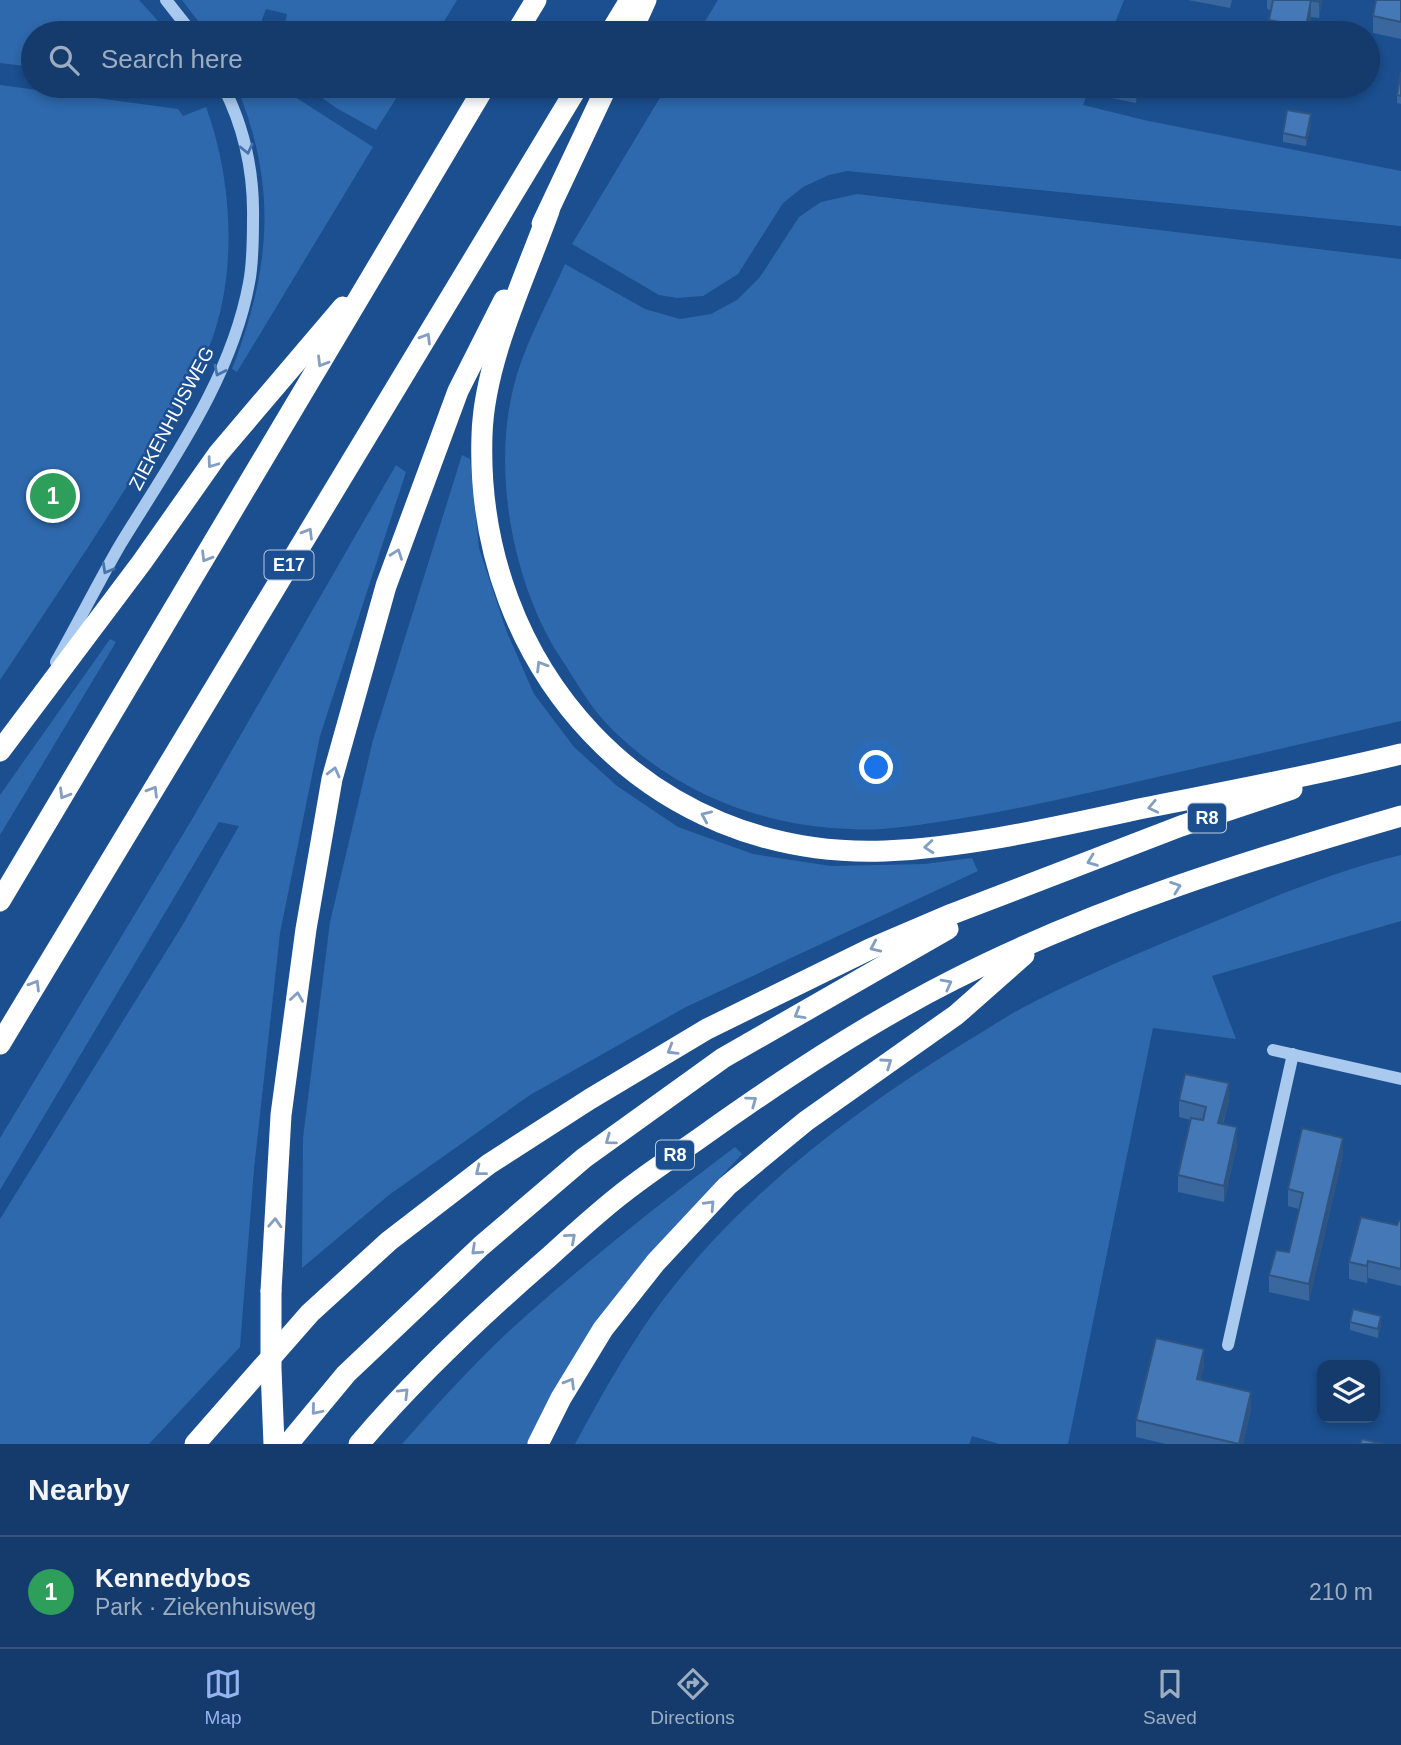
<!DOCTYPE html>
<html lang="en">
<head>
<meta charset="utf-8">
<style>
  :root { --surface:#143b6b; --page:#1d4271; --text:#f1f3f6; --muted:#9dadc1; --line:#33557e; --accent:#95b2f1 }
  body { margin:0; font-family:Helvetica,sans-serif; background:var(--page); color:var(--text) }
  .controls { position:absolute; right:21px; bottom:21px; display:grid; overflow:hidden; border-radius:14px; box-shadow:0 4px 10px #0003 }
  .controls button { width:63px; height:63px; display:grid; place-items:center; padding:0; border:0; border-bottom:2px solid var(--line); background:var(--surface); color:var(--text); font:35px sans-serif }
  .you { position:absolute; left:877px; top:768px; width:24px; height:24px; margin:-18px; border:5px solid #fff; border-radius:50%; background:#1a73e8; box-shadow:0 0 0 10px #1a73e833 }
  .badge { display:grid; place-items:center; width:46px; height:46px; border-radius:50%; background:var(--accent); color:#fff; font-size:23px; font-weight:700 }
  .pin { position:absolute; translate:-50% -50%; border:4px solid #fff; box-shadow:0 2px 7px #0006 }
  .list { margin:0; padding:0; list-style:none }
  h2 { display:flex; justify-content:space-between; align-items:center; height:91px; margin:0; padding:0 28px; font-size:30px }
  h2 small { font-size:23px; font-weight:400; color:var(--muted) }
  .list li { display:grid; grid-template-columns:46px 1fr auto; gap:21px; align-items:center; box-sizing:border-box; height:112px; padding:0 28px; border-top:2px solid var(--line) }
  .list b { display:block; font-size:26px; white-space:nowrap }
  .list p { margin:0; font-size:23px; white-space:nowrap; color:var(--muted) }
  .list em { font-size:23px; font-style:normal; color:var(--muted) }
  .icon { flex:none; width:38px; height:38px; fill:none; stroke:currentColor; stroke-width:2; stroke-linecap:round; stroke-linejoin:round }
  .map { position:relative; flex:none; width:1401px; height:1444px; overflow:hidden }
  .search { position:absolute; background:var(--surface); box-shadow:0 4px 10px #0003; left:21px; right:21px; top:21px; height:77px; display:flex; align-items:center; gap:18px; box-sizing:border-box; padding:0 24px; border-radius:38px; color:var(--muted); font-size:26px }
  .sheet { height:203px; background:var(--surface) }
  nav { display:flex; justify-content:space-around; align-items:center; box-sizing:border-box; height:98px; border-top:2px solid var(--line); background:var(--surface); font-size:19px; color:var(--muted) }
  nav a { display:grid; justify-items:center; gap:4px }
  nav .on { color:var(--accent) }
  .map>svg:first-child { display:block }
</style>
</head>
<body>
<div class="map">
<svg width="1401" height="1444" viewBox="0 0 1401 1444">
  <rect width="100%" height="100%" fill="#1b4f8f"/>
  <g fill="#2e69ad">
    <polygon points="0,0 139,0 169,33 33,33 33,67 0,63"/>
    <polygon points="182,0 457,0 437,33 283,33 287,14 266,9 257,33 201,33 205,30"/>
    <polygon points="718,0 1124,0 1111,33 698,33"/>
    <path d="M0,85l178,24 5,7 23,-9c26,70 32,164 5,235 -9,24 -34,59 -47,83 -51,87 -108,171 -164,255z"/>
    <path d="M247,86h31l95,61 -136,225 -5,-3c38,-98 46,-180 6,-279z"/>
    <polygon points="305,86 404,86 376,130 338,109"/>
    <polygon points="667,86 1090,86 1083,105 1144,120 1401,171 1401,226 847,171 829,175 803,187 783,203 738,274 703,296 677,298 659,295 572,244"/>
    <path d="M857,194l544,65v462c-100,23 -200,46 -300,69 -57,13 -112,25 -170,33 -26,4 -54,8 -80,6 -93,-3 -180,-38 -245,-106 -18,-19 -31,-44 -46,-66 -46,-71 -67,-181 -48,-263 10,-46 34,-87 53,-130l80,45 35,10 31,-5 26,-14 23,-23 39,-60 22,-15z"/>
    <polygon points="462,455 470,459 479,548 506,630 534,694 574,747 617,786 678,827 753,854 831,866 924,864 972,858 978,871 686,1007 530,1095 389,1195 302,1268 303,1138 330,922 373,740"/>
    <polygon points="396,465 406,472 320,736 280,933 254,1169 240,1347 149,1444 0,1444 0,1219 182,926 239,826 219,822 0,1190 0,1138 194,816"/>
    <polygon points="110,639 116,642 0,835 0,795"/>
    <path d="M1401,855v66l-189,55 24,63 -83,-11 -85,416h-69l-27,-8 -3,8h-394c25,-46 51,-93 82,-136 81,-110 192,-194 307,-265 21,-12 42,-27 64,-38 51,-27 106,-50 159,-72 70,-29 140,-60 214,-78z"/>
    <path d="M735,1147l7,7 -89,96 -124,194h-127c40,-45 80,-90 126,-130 67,-59 136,-114 207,-167z"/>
  </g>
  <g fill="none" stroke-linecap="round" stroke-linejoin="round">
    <g stroke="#a9c9ee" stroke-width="12">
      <polyline points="166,0 192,33"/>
      <path d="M56,662c22,-39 42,-79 64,-117 50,-82 111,-165 129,-262 4,-20 4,-43 4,-64 1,-48 -8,-90 -30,-133"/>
      <polyline points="1273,1050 1401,1079"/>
      <polyline points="1228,1345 1293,1054"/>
    </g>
    <g stroke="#fff" stroke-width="21">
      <polyline points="516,33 536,0"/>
      <polyline points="610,33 630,0"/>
      <polyline points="631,33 646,0"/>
      <path d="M549,211c-25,69 -65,151 -67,224 -8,232 166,425 403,416 87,-4 174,-25 259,-43 86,-17 172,-33 257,-54"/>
      <polyline points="542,224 607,86"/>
      <polyline points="0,751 142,562 218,454 343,307"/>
      <polyline points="0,901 485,86"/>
      <polyline points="0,1044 578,86"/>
      <polyline points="271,1291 281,1115 306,929 332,779 386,586 458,391 504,300"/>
      <polyline points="195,1444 310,1313 389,1241 489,1164 590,1099 707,1029 870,949 952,914 1181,826 1292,789"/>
      <polyline points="288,1444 346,1374 481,1246 584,1158 723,1058 948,929"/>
      <path d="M359,1444c58,-68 123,-129 190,-187 23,-21 46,-42 70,-61 26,-21 54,-39 81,-58 81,-58 164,-113 253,-158 141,-72 296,-120 448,-164"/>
      <polyline points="538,1444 561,1398 603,1329 656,1262 727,1186 806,1121 956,1015 1024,955"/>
    </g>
    <polyline stroke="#fff" stroke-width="21" points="271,1291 271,1369 274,1444"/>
  </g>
  <g fill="#3a679d">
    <polygon points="1188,0 1232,0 1230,8"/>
    <polygon points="1267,0 1322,0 1319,18 1311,17 1308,33 1269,33 1269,20 1271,10 1267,9"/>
    <polygon points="1401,0 1401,39 1373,33 1373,16"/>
    <polygon points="1401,72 1401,104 1397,103 1397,95"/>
    <polygon points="1139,86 1136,103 1106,97 1106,88"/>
    <polygon points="1311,123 1306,146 1283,142 1283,133"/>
    <polygon points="1179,1100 1229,1100 1223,1124 1237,1144 1224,1202 1178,1192 1178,1175 1191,1120 1179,1117"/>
    <polygon points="1343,1155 1309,1301 1269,1292 1269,1275 1289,1252 1299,1209 1288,1206 1288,1189"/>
    <polygon points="1401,1221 1401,1286 1368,1278 1367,1283 1349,1279 1349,1262 1397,1225"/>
    <polygon points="1350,1322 1381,1324 1378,1338 1350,1330"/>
    <polygon points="1204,1366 1200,1380 1251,1409 1243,1444 1166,1444 1136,1437 1136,1420"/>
  </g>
  <g fill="#305480">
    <polygon points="1311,0 1311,17 1308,33 1306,33 1306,27"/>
    <polygon points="1319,0 1322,0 1319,18"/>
    <polygon points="1138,86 1139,91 1136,103 1136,95"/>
    <polygon points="1311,114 1311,123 1306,146 1306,138"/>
    <polygon points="1229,1083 1229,1100 1218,1140 1218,1123"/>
    <polygon points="1237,1127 1237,1144 1224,1202 1224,1186"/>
    <polygon points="1343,1138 1343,1155 1309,1301 1309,1284"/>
    <polygon points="1368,1261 1368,1278 1367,1283 1367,1266"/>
    <polygon points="1381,1316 1381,1324 1378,1338 1378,1329"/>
    <polygon points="1204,1349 1204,1366 1197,1396 1197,1379"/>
    <polygon points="1251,1392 1251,1409 1243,1444 1239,1444"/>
  </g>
  <g fill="#4478b7" stroke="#305480" stroke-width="2">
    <polygon points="1273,0 1319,0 1319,2 1311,0 1306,27 1269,20"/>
    <polygon points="1376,0 1401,0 1401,22 1373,16"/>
    <polygon points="1401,72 1401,96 1397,95"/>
    <polygon points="1106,86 1138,86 1136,95 1106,88"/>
    <polygon points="1287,110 1311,114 1306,138 1283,133"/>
    <polygon points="1185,1074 1229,1083 1218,1123 1237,1127 1224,1186 1178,1175 1191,1118 1203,1120 1206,1107 1179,1100"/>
    <polygon points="1302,1128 1343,1138 1309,1284 1269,1275 1276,1250 1289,1252 1303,1193 1288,1189"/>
    <polygon points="1361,1217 1397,1225 1399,1220 1401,1221 1401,1269 1368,1261 1367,1266 1349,1262"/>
    <polygon points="1353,1309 1381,1316 1378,1329 1350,1322"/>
    <polygon points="1156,1338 1204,1349 1197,1379 1251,1392 1239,1444 1136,1420"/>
    <polygon points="1362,1439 1383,1444 1360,1444"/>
  </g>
  <defs><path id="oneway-chevron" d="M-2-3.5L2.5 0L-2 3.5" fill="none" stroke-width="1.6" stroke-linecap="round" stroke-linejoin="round" transform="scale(1.75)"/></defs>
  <g stroke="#4674ac">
    <use href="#oneway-chevron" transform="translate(247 149) rotate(77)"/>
    <use href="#oneway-chevron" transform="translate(219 371) rotate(116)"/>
    <use href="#oneway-chevron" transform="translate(107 569) rotate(119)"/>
  </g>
  <g stroke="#829ec1">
    <use href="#oneway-chevron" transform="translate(426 338) rotate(-59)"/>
    <use href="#oneway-chevron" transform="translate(322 362) rotate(121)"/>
    <use href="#oneway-chevron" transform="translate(212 463) rotate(126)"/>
    <use href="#oneway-chevron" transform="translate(308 533) rotate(-59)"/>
    <use href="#oneway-chevron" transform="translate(397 554) rotate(-70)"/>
    <use href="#oneway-chevron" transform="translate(206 557) rotate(121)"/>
    <use href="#oneway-chevron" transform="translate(541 666) rotate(-121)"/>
    <use href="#oneway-chevron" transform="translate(334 772) rotate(-76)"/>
    <use href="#oneway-chevron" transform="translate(153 791) rotate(-59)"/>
    <use href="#oneway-chevron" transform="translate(64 794) rotate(121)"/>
    <use href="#oneway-chevron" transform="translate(1153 807) rotate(168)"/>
    <use href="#oneway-chevron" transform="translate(706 816) rotate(-156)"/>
    <use href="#oneway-chevron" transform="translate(929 847) rotate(175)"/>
    <use href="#oneway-chevron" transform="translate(1092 861) rotate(159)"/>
    <use href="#oneway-chevron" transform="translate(1176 887) rotate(-20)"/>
    <use href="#oneway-chevron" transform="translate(875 947) rotate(156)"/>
    <use href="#oneway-chevron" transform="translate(947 984) rotate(-28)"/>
    <use href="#oneway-chevron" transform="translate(35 985) rotate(-59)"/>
    <use href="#oneway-chevron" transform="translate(297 997) rotate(-82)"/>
    <use href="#oneway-chevron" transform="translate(799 1014) rotate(150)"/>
    <use href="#oneway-chevron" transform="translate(672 1050) rotate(149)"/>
    <use href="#oneway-chevron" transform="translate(887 1063) rotate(-35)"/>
    <use href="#oneway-chevron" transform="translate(752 1101) rotate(-36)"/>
    <use href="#oneway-chevron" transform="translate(610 1140) rotate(144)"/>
    <use href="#oneway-chevron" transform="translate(480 1171) rotate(142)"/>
    <use href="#oneway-chevron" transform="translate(710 1205) rotate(-47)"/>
    <use href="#oneway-chevron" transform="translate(275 1223) rotate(-87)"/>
    <use href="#oneway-chevron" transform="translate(571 1238) rotate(-41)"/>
    <use href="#oneway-chevron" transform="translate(476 1250) rotate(137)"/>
    <use href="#oneway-chevron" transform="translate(570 1383) rotate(-59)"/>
    <use href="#oneway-chevron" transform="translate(404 1393) rotate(-45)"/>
    <use href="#oneway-chevron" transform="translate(316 1410) rotate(130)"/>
  </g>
  <g text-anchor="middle" stroke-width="5" stroke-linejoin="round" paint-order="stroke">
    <g fill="#1b4f8f" stroke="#bbcadd" stroke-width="2">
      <rect x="264.5" y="550.5" width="49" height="29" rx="5"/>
      <rect x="1188" y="803.5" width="38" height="29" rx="5"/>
      <rect x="656" y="1140.5" width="38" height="29" rx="5"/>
    </g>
    <g font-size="18" font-weight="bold" fill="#fff">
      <text x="289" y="571">E17</text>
      <text x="1207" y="824">R8</text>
      <text x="675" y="1161">R8</text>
    </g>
    <g font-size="19" fill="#fff" stroke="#1b4f8f">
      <text transform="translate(171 418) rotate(-62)" y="7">ZIEKENHUISWEG</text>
    </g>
  </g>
</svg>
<div class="controls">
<button><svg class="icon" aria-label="layers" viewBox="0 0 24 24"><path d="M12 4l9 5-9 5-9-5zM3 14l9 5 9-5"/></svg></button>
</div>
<div class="you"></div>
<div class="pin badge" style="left:53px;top:496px;background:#2e9e5b">1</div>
<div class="search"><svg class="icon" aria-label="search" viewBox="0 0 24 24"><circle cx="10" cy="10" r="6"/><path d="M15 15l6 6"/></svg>Search here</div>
</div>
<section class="sheet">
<h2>Nearby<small></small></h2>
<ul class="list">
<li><span class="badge" style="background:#2e9e5b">1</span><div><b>Kennedybos</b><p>Park · Ziekenhuisweg</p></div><em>210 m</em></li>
</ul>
</section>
<nav>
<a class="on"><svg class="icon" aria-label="map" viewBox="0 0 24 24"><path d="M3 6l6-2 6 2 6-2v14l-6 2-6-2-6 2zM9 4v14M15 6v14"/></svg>Map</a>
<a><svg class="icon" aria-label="directions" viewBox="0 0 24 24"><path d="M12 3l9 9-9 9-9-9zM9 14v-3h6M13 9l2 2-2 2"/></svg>Directions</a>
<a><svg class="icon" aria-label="saved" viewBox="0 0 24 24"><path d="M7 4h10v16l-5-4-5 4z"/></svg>Saved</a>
</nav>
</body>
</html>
